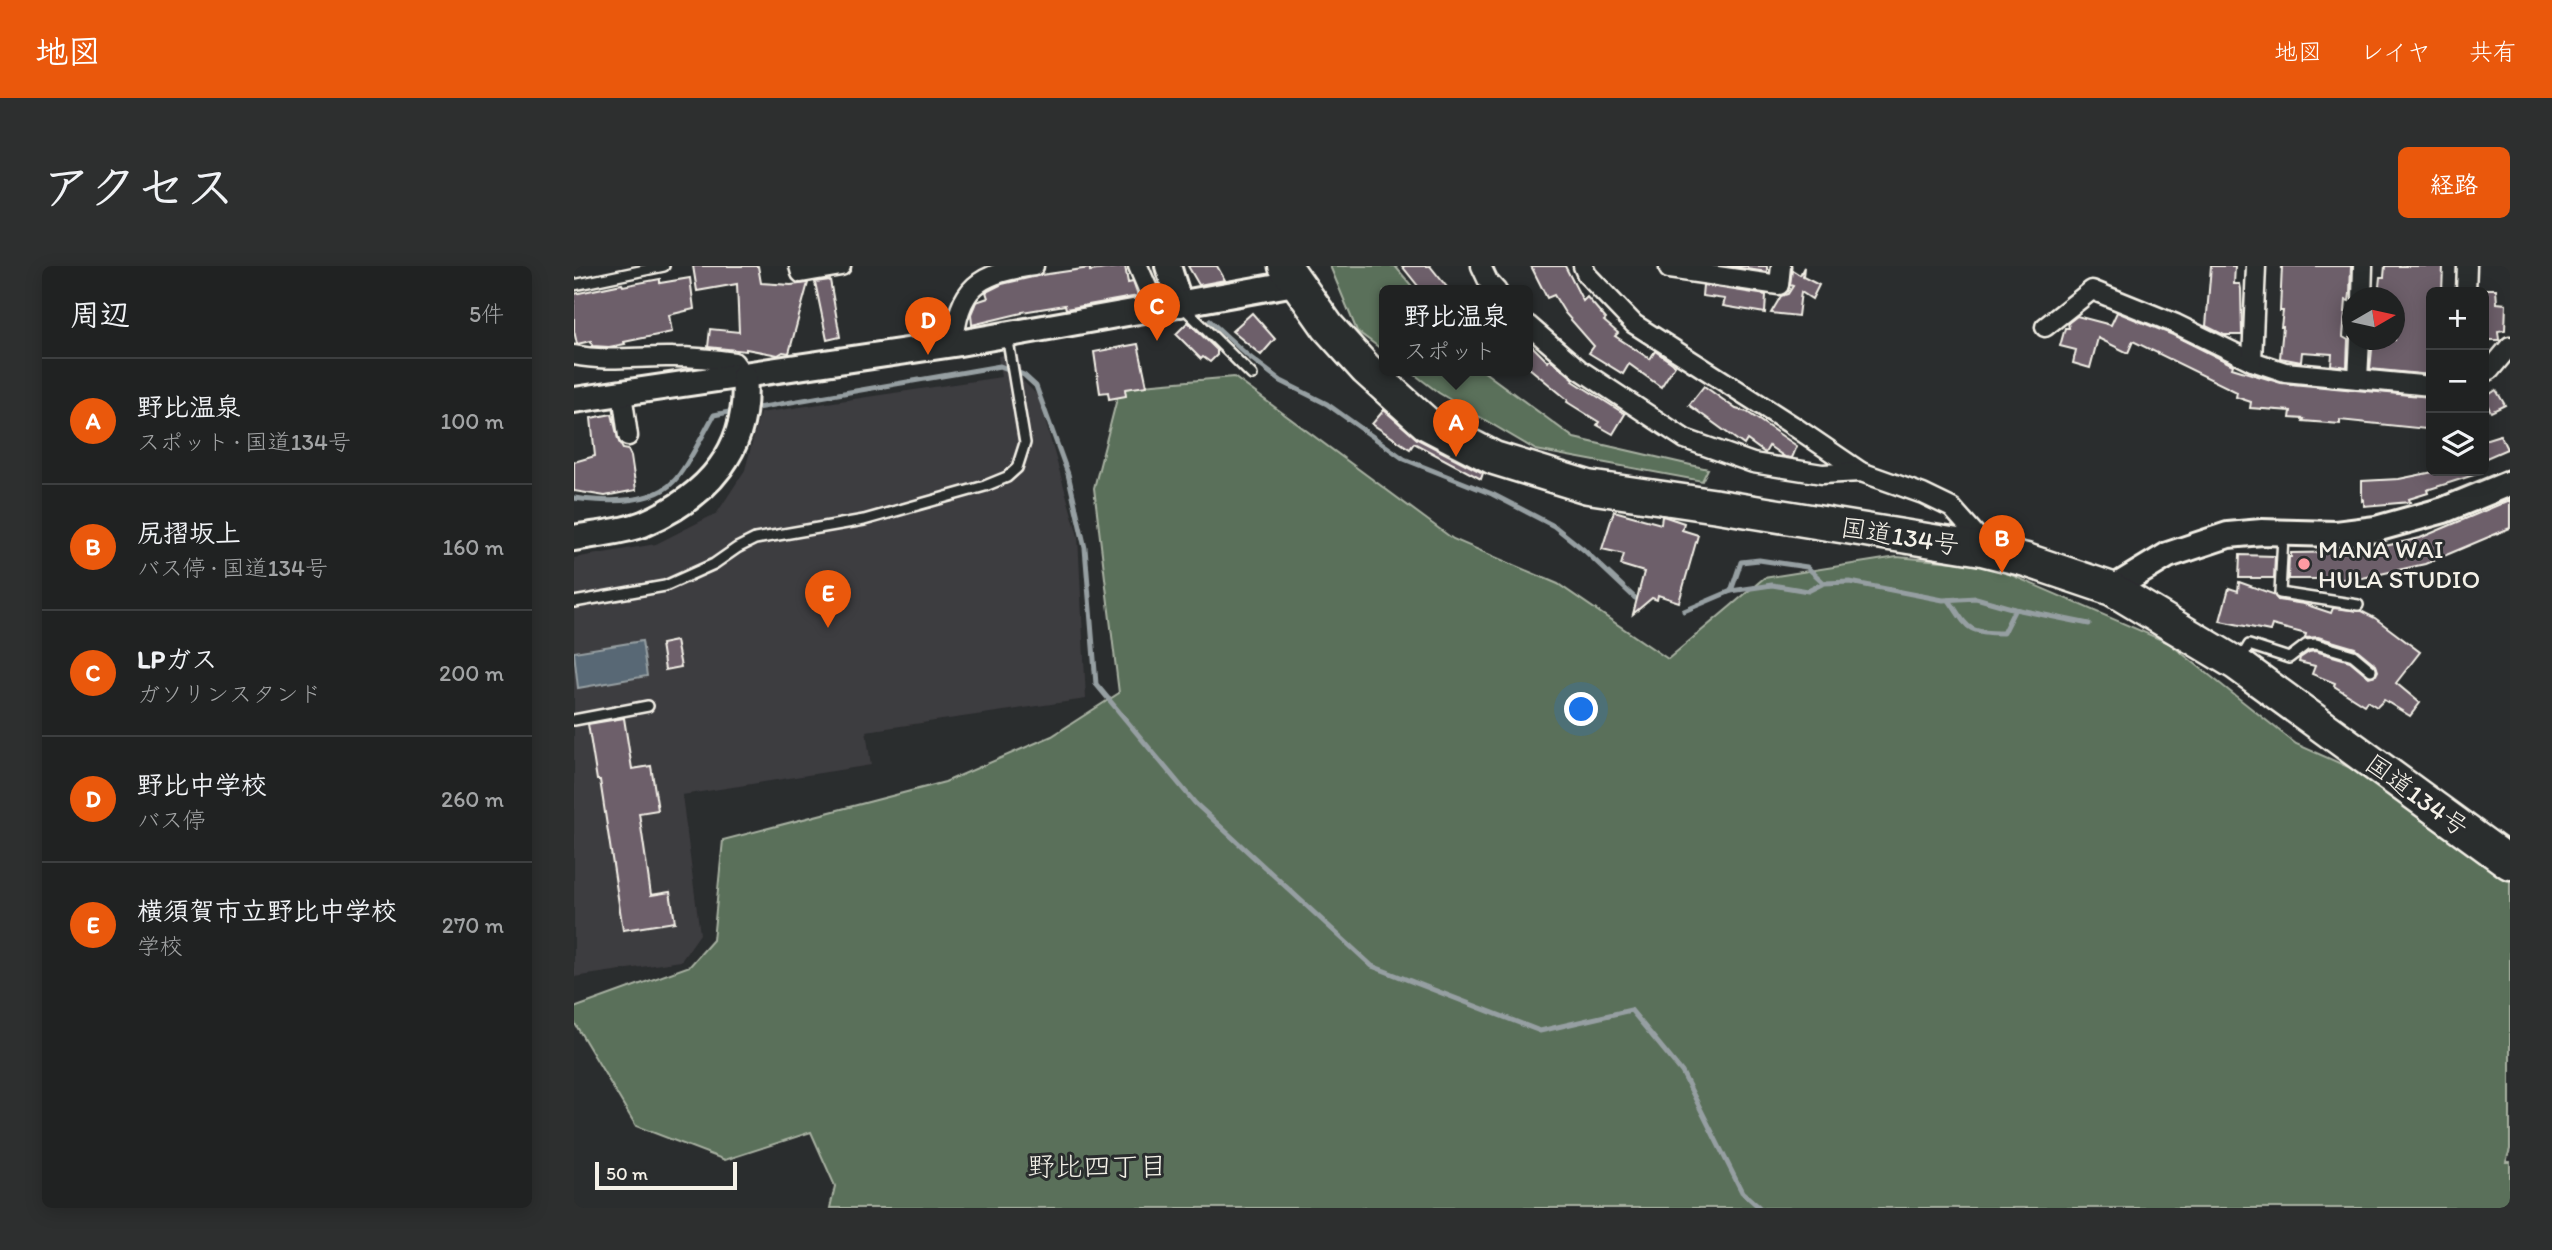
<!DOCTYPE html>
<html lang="ja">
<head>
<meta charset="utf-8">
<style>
  :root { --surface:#202222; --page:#2d2f2f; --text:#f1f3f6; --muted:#a2a4a5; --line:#3d3f40; --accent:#ea580c }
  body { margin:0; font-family:Itim,"Klee One",sans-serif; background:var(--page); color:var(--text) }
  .controls { position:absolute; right:21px; top:21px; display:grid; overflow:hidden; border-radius:10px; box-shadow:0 4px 18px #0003 }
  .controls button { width:63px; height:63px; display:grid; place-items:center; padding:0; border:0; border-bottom:2px solid var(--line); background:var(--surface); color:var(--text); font:35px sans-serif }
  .compass { position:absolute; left:1768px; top:21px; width:63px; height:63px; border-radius:50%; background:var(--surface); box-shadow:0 4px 18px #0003; rotate:81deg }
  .scale { position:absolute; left:21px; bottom:18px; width:142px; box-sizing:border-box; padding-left:7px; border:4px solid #f4f1e8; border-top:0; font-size:19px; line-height:24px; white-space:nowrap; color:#f4f1e8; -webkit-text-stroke:5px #2a2d2e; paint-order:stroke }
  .you { position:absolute; left:1008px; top:444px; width:24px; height:24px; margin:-18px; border:5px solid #fff; border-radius:50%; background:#1a73e8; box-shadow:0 0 0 10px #1a73e833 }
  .badge { display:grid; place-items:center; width:46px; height:46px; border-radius:50%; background:var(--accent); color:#fff; font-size:23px; font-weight:700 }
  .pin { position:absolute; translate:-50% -58px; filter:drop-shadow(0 2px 4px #0008) }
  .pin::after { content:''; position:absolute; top:37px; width:24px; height:21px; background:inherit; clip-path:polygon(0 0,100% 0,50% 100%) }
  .popup { position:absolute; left:805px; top:19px; width:154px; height:91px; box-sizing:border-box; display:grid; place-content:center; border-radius:10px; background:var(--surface); filter:drop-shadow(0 2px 5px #0005); font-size:23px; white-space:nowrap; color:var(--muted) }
  .popup b { font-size:26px; color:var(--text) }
  .popup::after { content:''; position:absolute; left:50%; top:100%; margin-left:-14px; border:14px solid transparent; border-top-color:var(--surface) }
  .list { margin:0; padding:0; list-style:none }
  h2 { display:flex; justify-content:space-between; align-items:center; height:91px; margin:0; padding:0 28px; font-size:30px }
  h2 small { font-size:23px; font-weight:400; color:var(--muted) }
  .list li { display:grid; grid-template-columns:46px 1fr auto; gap:21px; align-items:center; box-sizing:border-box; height:126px; padding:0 28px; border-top:2px solid var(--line) }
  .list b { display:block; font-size:26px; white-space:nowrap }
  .list p { margin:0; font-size:23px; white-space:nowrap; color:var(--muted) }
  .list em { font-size:23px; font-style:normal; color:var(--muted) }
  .icon { flex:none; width:38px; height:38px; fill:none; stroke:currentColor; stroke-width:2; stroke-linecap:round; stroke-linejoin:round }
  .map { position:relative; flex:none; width:1936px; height:942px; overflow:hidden; border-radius:10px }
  header { display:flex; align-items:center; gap:42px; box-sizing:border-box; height:98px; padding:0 35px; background:var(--accent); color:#fff }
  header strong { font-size:33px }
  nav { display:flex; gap:38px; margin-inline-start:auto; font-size:24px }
  .intro { display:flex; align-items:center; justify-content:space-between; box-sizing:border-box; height:168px; padding:0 42px }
  h1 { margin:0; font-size:49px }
  .button { padding:18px 32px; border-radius:10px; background:var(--accent); color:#fff; font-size:24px; font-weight:700 }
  main { display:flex; gap:42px; padding:0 42px }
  aside { flex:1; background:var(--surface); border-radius:10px; box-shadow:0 4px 18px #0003 }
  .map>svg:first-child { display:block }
</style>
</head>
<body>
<header>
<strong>地図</strong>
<nav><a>地図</a><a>レイヤ</a><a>共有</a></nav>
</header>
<div class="intro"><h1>アクセス</h1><a class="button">経路</a></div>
<main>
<aside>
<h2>周辺<small>5件</small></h2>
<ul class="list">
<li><span class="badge">A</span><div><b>野比温泉</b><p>スポット · 国道134号</p></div><em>100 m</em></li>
<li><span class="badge">B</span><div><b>尻摺坂上</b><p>バス停 · 国道134号</p></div><em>160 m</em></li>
<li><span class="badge">C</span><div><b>LPガス</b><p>ガソリンスタンド</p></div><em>200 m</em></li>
<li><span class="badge">D</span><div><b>野比中学校</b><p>バス停</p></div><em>260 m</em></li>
<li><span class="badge">E</span><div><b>横須賀市立野比中学校</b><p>学校</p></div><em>270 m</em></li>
</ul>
</aside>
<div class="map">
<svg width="1936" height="942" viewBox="0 0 1936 942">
  <rect width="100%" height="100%" fill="#2a2d2e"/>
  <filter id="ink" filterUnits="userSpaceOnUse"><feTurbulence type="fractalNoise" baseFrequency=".0143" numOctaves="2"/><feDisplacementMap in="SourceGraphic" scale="14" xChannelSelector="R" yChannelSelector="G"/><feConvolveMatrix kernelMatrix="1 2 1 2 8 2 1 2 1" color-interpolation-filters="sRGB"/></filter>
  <g filter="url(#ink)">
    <polygon fill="#3e3c40" points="444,87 449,115 464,130 504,270 512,433 292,465 297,499 108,529 126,668 107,695 0,711 0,292 82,278 143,247 171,204 186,147 427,111 424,90"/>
    <g fill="#5a6f5a" stroke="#a7b0a1" stroke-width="2">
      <polygon points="756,0 821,0 842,25 810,25 810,85 783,65"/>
      <polygon points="836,105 909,105 1000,172 1134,203 1128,215 962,184 865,127"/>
      <polygon points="660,111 879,273 984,318 1094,393 1190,312 1323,291 1414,299 1595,377 1722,478 1806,515 1936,615 1936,883 1932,896 1936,896 1936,942 256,942 261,920 237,866 151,894 62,860 0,756 0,742 116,700 139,674 149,574 371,516 478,470 545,427 520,222 546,121"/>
    </g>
    <polygon fill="#586874" stroke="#969fa2" stroke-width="2" points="68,375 73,410 4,422 0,386"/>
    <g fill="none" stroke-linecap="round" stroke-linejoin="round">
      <g stroke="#969fa2" stroke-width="5">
        <polyline points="636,55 673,89 707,115 753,138 830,193 918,228 980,260 1010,284 1061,332"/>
        <polyline points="177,143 426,100 450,109 462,120 494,208 511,282 522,418 621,537 798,700 966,765 1057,744 1108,806 1168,926 1186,942"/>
        <path d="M0,232c30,4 78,7 100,-17 13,-13 30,-49 40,-66l20,-4"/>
        <polyline points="1157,325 1198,319 1234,325 1250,317"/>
        <path d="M1375,334c19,28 17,33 54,33l12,-24"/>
        <polyline points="1110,345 1157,325 1167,296 1185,294 1233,301 1250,317 1276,316 1369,334 1402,332 1441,343 1515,358"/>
      </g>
    </g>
    <g fill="#6d5e6b" stroke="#f4f1e8" stroke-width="2">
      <polygon points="119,0 184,0 187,17 217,19 234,17 215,87 209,86 204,89 172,83 172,85 134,81 136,63 165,66 163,18 123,25"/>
      <polygon points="551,0 554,17 559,16 564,30 492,43 491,39 448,46 448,47 398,59 397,48 402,36 414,32 412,26 428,18 467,9 516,2 516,5"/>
      <polygon points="614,0 643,0 651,14 625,19"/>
      <polygon points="828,0 856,0 876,25 848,25"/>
      <polygon points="957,0 991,0 1009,35 1013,31 1032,53 1030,55 1044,67 1041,70 1076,93 1081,85 1101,99 1087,121 1055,98 1049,108 1015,87 1020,80 991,47 980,29 973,32"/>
      <polygon points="1153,0 1193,0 1193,6"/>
      <polygon points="1637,0 1661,0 1660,18 1666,18 1667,23 1668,69 1650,69 1632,60"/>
      <polygon points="1708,0 1777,0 1776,28 1775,35 1772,34 1769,71 1774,74 1773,101 1757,99 1758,88 1728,86 1727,96 1706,92 1709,61 1707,61 1709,45 1706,45"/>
      <polygon points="1811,0 1869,0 1868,26 1857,26 1857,109 1796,103 1799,74 1821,74 1821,32 1804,30 1806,11 1810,11"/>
      <polygon points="1230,1 1229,11 1245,19 1238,33 1227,26 1224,50 1197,47 1207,30 1214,28 1219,20 1216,19 1218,4 1226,9"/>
      <polygon points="116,12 120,43 95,49 98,66 50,76 51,78 35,81 18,80 17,75 3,78 0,65 0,28 48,18 49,20 86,13 86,17"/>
      <polygon points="256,14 266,71 253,74 241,16"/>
      <polygon points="1129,19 1192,29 1191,47 1149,40 1151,33 1128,30"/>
      <polygon points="1910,23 1922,23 1923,37 1932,38 1931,64 1924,65 1925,74 1910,74"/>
      <polygon points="1543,46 1599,69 1659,99 1658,102 1707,117 1857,131 1857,153 1853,153 1852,163 1766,154 1766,158 1729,155 1730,153 1716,152 1717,145 1676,142 1677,136 1662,131 1663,126 1559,75 1554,87 1524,72 1516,102 1499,97 1502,84 1486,80 1491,62 1495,62 1494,57 1503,50 1537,59"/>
      <polygon points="678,47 701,73 687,89 658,65"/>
      <polygon points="614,56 643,84 643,89 636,96 629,91 627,93 602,68"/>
      <polygon points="954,76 974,96 976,93 1000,113 999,115 1051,148 1039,168 1023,159 1025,156 993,136 994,134 954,101"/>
      <polygon points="564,78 573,120 551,123 552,130 535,133 534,126 526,127 520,86"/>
      <polygon points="1130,120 1162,143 1173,146 1223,180 1218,192 1211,191 1195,180 1191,187 1173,174 1170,179 1115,139"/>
      <polygon points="1922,124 1931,139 1917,146 1910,132"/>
      <polygon points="810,144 843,173 909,207 907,213 840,177 836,183 798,158"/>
      <polygon points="38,148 45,176 49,183 54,184 57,190 62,224 31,230 0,225 0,196 21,190 17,152"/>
      <polygon points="1926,169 1933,183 1910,193 1910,174"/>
      <polygon points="1864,205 1903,205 1903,208 1853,224 1854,227 1835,233 1836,236 1790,240 1790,234 1788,235 1788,215 1825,213"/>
      <polygon points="1936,234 1936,262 1851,298 1784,313 1714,313 1715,291 1717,291 1717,287 1785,286 1846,272"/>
      <polygon points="1040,245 1087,258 1088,250 1092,251 1110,257 1108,264 1124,269 1105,336 1084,329 1083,334 1078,332 1059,348 1070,306 1047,299 1050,288 1028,283"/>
      <polygon points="1666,289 1701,290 1700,312 1665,312"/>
      <polygon points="1665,316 1699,328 1704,334 1730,338 1757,347 1759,342 1787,345 1801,352 1846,386 1822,417 1846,437 1836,450 1810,434 1803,441 1793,435 1790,439 1760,420 1761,417 1738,408 1741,400 1725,396 1726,392 1735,386 1741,385 1776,395 1795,411 1802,409 1804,405 1802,399 1781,382 1744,371 1731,372 1732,368 1698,359 1696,365 1646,355 1655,322 1664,325"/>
      <polygon points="102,375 107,401 91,404 87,378"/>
      <polygon points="50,452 58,503 77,500 84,544 65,547 77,629 96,626 101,656 49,664 26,514 23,514 14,458"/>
    </g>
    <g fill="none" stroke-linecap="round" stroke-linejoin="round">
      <defs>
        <g id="lane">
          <polyline points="0,19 90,0"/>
          <polyline points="609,41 678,109"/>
          <polyline points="1709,270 1706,327 1784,339"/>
          <polyline points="0,336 91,320 140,298 163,282 181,273 290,254 411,220 433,211 443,202 451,177 433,69"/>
          <polyline points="1666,394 1675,379 1715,392 1732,379 1742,378 1779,389 1797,404"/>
          <polyline points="0,454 74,440"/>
        </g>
        <g id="street">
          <polyline points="225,0 227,7 267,0"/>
          <polyline points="564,0 582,42"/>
          <polyline points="907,0 914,15 923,25"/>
          <polyline points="1009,0 1013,9 1060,58 1218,159 1287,206"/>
          <polyline points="1095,0 1095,3 1205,19 1207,0"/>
          <polyline points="1892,26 1893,0"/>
          <polyline points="1788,32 1789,0"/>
          <polyline points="954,59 1005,103 1111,173 1179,197 1248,208 1287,206 1349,228 1378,242 1402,269 1408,283"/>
          <polyline points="1471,61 1518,24 1602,58 1678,95 1711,106 1857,120"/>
          <path d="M380,78c4,-57 25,-71 80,-78"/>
          <path d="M0,89c33,7 66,1 99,2 20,0 41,2 61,5l10,14"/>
          <polyline points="1678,95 1682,0"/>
          <polyline points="1910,107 1916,104 1936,80"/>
          <polyline points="1784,113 1786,74"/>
          <polyline points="48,127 54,170"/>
        </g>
        <g id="secondary">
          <polyline points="594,0 606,38"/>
          <polyline points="0,134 380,78 721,17"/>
          <path d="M0,272c22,-4 48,-6 69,-14 64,-27 108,-75 101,-148"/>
          <polyline points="1538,323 1594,289 1654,269 1688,266 1762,268 1802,263 1870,244 1936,217"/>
        </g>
        <polyline id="highway" points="711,0 754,61 792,103 852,157 920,192 1014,221 1144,240 1408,283 1452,294 1538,323 1663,398 1936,597"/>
      </defs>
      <use href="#lane" stroke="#f4f1e8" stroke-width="14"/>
      <use href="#street" stroke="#f4f1e8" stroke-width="23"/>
      <use href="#secondary" stroke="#f4f1e8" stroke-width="30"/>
      <use href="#highway" stroke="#f4f1e8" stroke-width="37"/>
      <use href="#lane" stroke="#2a2d2e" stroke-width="9"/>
      <use href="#street" stroke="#2a2d2e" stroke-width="18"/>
      <use href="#secondary" stroke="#2a2d2e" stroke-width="24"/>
      <use href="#highway" stroke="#2a2d2e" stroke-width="32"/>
    </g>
  </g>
  <circle fill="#ff9aa2" stroke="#2a2d2e" stroke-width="2.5" cx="1730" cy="298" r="7"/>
  <g text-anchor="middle" stroke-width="6" stroke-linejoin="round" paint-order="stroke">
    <g font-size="26" fill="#f4f1e8" stroke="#2a2d2e">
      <text transform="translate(1326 270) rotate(9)" y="9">国道134号</text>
      <text transform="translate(1843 529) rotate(36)" y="9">国道134号</text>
    </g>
    <g font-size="26" fill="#f4f1e8" stroke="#2a2d2e" text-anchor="start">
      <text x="1744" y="292">MANA WAI<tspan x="1744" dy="30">HULA STUDIO</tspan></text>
    </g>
    <g font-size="28" fill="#f4f1e8" stroke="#2a2d2e">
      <text x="523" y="910">野比四丁目</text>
    </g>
  </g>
</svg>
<div class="controls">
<button>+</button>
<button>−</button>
<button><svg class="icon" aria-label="layers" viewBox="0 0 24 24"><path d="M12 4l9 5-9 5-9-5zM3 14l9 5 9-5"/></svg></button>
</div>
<svg class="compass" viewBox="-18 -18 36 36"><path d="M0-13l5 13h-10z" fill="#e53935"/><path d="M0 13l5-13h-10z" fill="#a2a4a5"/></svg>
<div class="scale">50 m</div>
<div class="you"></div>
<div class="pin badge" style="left:882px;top:191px">A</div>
<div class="popup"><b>野比温泉</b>スポット</div>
<div class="pin badge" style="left:1428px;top:307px">B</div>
<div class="pin badge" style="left:583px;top:75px">C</div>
<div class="pin badge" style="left:354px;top:89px">D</div>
<div class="pin badge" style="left:254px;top:362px">E</div>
</div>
</main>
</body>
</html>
